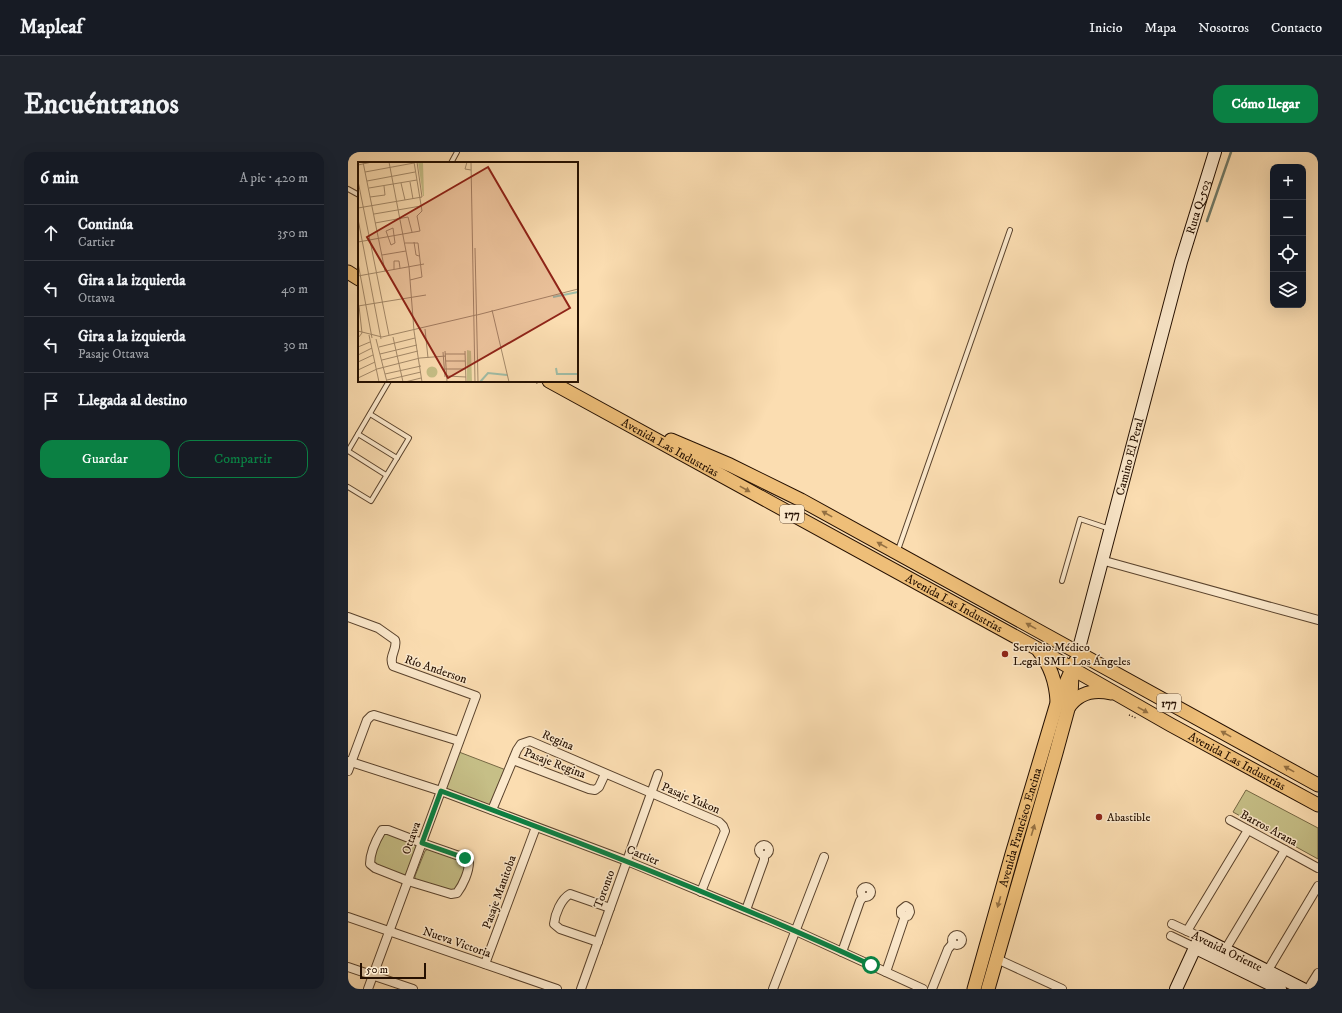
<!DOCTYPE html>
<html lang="es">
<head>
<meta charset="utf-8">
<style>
  :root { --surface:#171b24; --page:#20242c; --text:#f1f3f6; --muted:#9ea1a6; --line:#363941; --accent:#0b8043 }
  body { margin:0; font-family:"IM FELL DW Pica",serif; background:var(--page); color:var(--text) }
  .controls { position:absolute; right:12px; top:12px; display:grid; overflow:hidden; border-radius:8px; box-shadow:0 4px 16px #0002 }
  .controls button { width:36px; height:36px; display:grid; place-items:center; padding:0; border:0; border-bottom:1px solid var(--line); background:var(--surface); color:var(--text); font:20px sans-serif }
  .scale { position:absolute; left:12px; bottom:10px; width:66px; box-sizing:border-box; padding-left:4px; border:2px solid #251001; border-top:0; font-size:11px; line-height:14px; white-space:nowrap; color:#251001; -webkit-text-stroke:3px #fce9cc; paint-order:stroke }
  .stop { position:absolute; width:12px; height:12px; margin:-9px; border:3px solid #0b8043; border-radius:50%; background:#fff }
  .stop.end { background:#0b8043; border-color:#fff; box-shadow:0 1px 4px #0008 }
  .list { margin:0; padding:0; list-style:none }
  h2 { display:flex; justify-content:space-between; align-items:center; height:52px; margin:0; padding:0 16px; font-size:17px }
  h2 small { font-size:13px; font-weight:400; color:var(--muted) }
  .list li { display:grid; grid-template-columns:26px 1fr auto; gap:12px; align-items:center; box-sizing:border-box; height:56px; padding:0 16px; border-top:1px solid var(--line) }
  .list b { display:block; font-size:15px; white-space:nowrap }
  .list p { margin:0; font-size:13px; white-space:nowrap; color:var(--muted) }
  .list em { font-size:13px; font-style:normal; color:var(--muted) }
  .actions { display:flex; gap:8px; padding:12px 16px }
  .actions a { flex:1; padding:9px 0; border:1px solid var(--accent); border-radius:12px; text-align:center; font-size:14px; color:var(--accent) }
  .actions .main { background:var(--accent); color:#fff }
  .icon { flex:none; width:22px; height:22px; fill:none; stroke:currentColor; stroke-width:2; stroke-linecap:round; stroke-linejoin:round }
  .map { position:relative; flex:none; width:970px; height:837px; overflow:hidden; border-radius:12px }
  header { display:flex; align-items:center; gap:24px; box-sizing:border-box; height:56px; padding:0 20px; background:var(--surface); border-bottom:1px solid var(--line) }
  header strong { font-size:19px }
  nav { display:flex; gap:22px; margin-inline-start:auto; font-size:14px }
  .intro { display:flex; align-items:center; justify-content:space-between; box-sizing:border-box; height:96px; padding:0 24px }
  h1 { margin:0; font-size:28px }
  .button { padding:10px 18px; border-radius:12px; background:var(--accent); color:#fff; font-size:14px; font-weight:700 }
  main { display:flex; gap:24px; padding:0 24px }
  aside { flex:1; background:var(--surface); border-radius:12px; box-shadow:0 4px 16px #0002 }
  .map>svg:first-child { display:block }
</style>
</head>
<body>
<header>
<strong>Mapleaf</strong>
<nav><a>Inicio</a><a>Mapa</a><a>Nosotros</a><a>Contacto</a></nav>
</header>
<div class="intro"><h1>Encuéntranos</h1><a class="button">Cómo llegar</a></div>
<main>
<aside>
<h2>6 min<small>A pie · 420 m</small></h2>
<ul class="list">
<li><svg class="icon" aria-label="ahead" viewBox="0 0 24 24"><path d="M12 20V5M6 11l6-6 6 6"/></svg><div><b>Continúa</b><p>Cartier</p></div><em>350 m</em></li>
<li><svg class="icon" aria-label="left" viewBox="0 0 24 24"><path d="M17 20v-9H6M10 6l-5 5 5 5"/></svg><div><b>Gira a la izquierda</b><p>Ottawa</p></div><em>40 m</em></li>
<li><svg class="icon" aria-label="left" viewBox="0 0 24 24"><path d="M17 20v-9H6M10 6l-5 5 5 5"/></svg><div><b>Gira a la izquierda</b><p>Pasaje Ottawa</p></div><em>30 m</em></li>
<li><svg class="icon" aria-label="arrive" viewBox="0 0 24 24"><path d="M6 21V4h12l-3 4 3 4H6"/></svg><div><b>Llegada al destino</b></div></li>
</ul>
<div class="actions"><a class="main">Guardar</a><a>Compartir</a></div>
</aside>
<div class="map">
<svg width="970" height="837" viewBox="0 0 970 837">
  <rect width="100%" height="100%" fill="#fbddb1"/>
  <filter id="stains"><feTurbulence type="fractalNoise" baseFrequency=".005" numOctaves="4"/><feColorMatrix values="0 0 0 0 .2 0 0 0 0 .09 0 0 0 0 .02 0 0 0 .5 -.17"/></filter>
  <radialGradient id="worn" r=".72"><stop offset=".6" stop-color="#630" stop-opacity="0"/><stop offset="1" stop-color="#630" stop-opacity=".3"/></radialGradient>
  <g fill="#c6bf87" stroke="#766844">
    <polygon points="111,600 158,618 142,655 96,639"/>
    <polygon points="898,638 970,676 970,707 885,660"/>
    <polygon points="35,680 68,691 69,694 58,722 54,724 28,715 23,708"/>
    <polygon points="80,697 115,707 119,714 107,740 67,727 67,724 77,699"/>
  </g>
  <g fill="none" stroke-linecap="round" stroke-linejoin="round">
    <polyline stroke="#6f7865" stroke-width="2.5" points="859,69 883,0"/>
    <defs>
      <g id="lane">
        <polyline points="103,11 109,0"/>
        <polyline points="0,37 11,43"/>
        <polyline points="10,282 49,306"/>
        <polyline points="0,299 41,229"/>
        <polyline points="0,299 38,323"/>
        <polyline points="0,335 23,349 61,286 22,262"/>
        <polyline points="550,398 662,78"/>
        <polyline points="714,429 732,367 762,377"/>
      </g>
      <g id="street">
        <polyline points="753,408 970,468"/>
        <path d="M0,465l30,11 17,12c3,9 -7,16 -2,26l83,30 -108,293"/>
        <polyline points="165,608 241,637 247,638 251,635 257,622"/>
        <polyline points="0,609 93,639 279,709 448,779 575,837"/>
        <polyline points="0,619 19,568 23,564 26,563 111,589"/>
        <polyline points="144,658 169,598 173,592 182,589 371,670 375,674 377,679 353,740"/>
        <polyline points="882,668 970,716"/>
        <path d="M34,678h6l34,13 43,15 4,4c0,10 -6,23 -12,31l-6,1 -43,-13 -33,-13 -5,-4c0,-11 6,-24 12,-34z"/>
        <circle cx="416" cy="698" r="5"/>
        <circle cx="518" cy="740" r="5"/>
        <polyline points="398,758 416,708 416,703"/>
        <polyline points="0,765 209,837"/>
        <polyline points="824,772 852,785"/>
        <polyline points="839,779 900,678"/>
        <circle cx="609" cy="788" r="5"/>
        <polyline points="823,784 848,796"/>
        <path d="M250,790l-38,-13 -6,-5c1,-10 7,-25 16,-30l40,14"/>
        <polyline points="877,798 937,698"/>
        <polyline points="494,800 512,749 515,745"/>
        <polyline points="649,807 714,837"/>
        <polyline points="137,812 188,675"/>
        <polyline points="0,815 65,837"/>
        <polyline points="538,820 557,764 560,764 562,760 561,756 558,754 553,758 553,762 557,764"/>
        <polyline points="917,823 970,734"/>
        <polyline points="233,837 310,622"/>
        <polyline points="425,837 476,705"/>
        <polyline points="584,837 600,797 605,791"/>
        <polyline points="960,837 970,821"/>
      </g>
      <g id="secondary">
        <path id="s1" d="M730,500l103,-390 34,-110"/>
        <polyline points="848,796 932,837"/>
        <polyline points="828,837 852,785 955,837"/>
      </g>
      <g id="primary">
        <polyline points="0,120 11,127"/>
        <path id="s2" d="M201,229l487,267 135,77 147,80"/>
        <polyline points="323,288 382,313 453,348 970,633"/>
        <path d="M691,499c11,14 17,32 18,50"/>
        <path d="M720,556c10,-15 26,-19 43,-15"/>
        <path id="s3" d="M626,837l38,-135 45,-151 18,-41"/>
        <polyline points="640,837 708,601 723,546 724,521"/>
      </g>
    </defs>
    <use href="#lane" stroke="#5a432d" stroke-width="6"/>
    <use href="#street" stroke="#5a432d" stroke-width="10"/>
    <use href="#secondary" stroke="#251001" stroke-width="14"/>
    <use href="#primary" stroke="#251001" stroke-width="15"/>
    <g stroke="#251001" stroke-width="1.5" stroke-dasharray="1 2" stroke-linecap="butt">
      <polyline points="186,229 191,232"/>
      <polyline points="781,563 788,566"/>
    </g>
    <use href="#lane" stroke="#fce9cc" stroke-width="4"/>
    <use href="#street" stroke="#fce9cc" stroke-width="8"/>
    <use href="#secondary" stroke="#fce9cc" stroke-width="12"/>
    <use href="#primary" stroke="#eebe78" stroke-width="13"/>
  </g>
  <defs><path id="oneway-solid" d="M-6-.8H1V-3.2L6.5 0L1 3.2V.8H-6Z"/></defs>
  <g fill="#947042">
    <use href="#oneway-solid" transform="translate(397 337) rotate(29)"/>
    <use href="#oneway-solid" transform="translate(479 362) rotate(-151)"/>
    <use href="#oneway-solid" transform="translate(534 393) rotate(-151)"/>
    <use href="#oneway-solid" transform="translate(683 474) rotate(-151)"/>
    <use href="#oneway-solid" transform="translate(795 558) rotate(29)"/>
    <use href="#oneway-solid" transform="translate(878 582) rotate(-151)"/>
    <use href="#oneway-solid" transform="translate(941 617) rotate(-151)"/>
    <use href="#oneway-solid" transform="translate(685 678) rotate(-73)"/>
    <use href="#oneway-solid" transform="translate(651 750) rotate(106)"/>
  </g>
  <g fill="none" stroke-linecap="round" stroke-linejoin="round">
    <path stroke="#0b8043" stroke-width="5" d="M117,706l-43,-15 19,-52c145,53 289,109 430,174"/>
  </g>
  <g fill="#8f2418" stroke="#fce9cc" stroke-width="1.5">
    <circle cx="657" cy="502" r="4"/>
    <circle cx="751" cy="665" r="4"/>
  </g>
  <g text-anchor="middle" stroke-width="3" stroke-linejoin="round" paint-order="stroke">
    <g fill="#fce9cc" stroke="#66513e" stroke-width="1">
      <rect x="432" y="353" width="24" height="18" rx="3"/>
      <rect x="809" y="542" width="24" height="18" rx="3"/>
    </g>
    <g font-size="11" font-weight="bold" fill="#251001">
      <text x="444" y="366">177</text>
      <text x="821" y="555">177</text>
    </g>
    <g font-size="12" fill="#251001" stroke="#fce9cc">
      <text dy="4" stroke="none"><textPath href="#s1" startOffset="461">Ruta Q-503</textPath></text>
      <text dy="4" stroke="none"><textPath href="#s2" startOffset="138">Avenida Las Industrias</textPath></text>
      <text dy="4" stroke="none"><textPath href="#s1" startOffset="202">Camino El Peral</textPath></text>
      <text dy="4" stroke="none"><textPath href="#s2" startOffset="462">Avenida Las Industrias</textPath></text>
      <text transform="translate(88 517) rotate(19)" y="4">Río Anderson</text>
      <text transform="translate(210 588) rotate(24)" y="4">Regina</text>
      <text dy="4" stroke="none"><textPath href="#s2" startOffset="786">Avenida Las Industrias</textPath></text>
      <text transform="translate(207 611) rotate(21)" y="4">Pasaje Regina</text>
      <text transform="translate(343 646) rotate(23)" y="4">Pasaje Yukon</text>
      <text dy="4" stroke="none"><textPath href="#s3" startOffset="168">Avenida Francisco Encina</textPath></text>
      <text transform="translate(921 676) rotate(28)" y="4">Barros Arana</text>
      <text transform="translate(63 686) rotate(-70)" y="4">Ottawa</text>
      <text transform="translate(295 703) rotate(22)" y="4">Cartier</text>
      <text transform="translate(256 737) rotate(-70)" y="4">Toronto</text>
      <text transform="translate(151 740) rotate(-70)" y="4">Pasaje Manitoba</text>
      <text transform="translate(109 790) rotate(19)" y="4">Nueva Victoria</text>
      <text transform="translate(879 799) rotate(26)" y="4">Avenida Oriente</text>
    </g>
    <g font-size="12" fill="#251001" stroke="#fce9cc" text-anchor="start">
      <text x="665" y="499">Servicio Médico<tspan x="665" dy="14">Legal SML Los Ángeles</tspan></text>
      <text x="759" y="669">Abastible</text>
    </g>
  </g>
  <g transform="translate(10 10)">
    <rect width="220" height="220" fill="#fbddb1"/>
    <path d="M60,0h5l1,34h-1zM109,188l4,1 1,31h-5zM68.5 210a5.5 5.5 0 1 1 11 0a5.5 5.5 0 1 1-11 0Z" fill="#c6bf87"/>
    <path fill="none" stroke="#a0bda7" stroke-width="2" d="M195,135l25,-5M198,206l1,6h21M122,220l8,-9 19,2"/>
    <path fill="none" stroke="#a58b6b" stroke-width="1" d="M5,0l22,109M31,0l20,105 5,64 8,51M109,0l-2,7 6,1M113,0l4,220M0,3l14,-3M7,10l49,-9M0,19l31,154M9,19l48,-9M52,20l3,17M43,21l4,17M11,26l48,-8M12,35l15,-2 -1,-9M0,46l64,-11 -5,-35M16,52l47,-8M0,57l23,120M17,61l33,-6 4,15M35,66l2,15 -4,2 -5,-14zM0,80l62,-11 -3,-15 5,-5 -8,-49M56,80l2,13 3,1M47,81h13l4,34 -12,3M117,86l3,134M24,93l24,-4M0,101l14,75M36,107v-8h5l1,7M0,114l66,-12M0,144l68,-11M134,148l17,72M119,153l101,-26M67,167l3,29M0,169l24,6 94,-22M11,173l10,47M35,175l10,45M0,176l4,-5 -3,-27M18,177l11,43M0,185l12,-5M21,185l36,-9M87,189l2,31M107,189l1,31M85,190l2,25M22,192l37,-9M87,192h20M0,193l14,-7M24,198l36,-9M88,199h19M0,200l15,-7M87,207h21M0,208l17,-8M27,212l36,-8M89,214l19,1M0,216l19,-9 43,-11 26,-2M29,218l34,-8M47,220l16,-4"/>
    <path fill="#8f2418" fill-opacity="0.15" stroke="#8f2418" stroke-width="2" d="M130,5l82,141 -122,70 -81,-141z"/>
    <rect width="220" height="220" fill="none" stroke="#251001" stroke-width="2"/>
  </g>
  <rect width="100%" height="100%" filter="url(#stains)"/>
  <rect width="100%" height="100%" fill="url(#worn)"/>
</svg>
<div class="controls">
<button>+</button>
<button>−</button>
<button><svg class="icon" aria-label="locate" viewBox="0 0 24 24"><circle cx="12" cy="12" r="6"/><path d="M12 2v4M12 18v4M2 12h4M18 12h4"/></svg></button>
<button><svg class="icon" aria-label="layers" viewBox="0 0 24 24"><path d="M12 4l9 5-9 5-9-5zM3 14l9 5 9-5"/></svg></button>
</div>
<div class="scale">50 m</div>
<div class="stop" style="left:523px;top:813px"></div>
<div class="stop end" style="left:117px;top:706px"></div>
</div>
</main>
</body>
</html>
